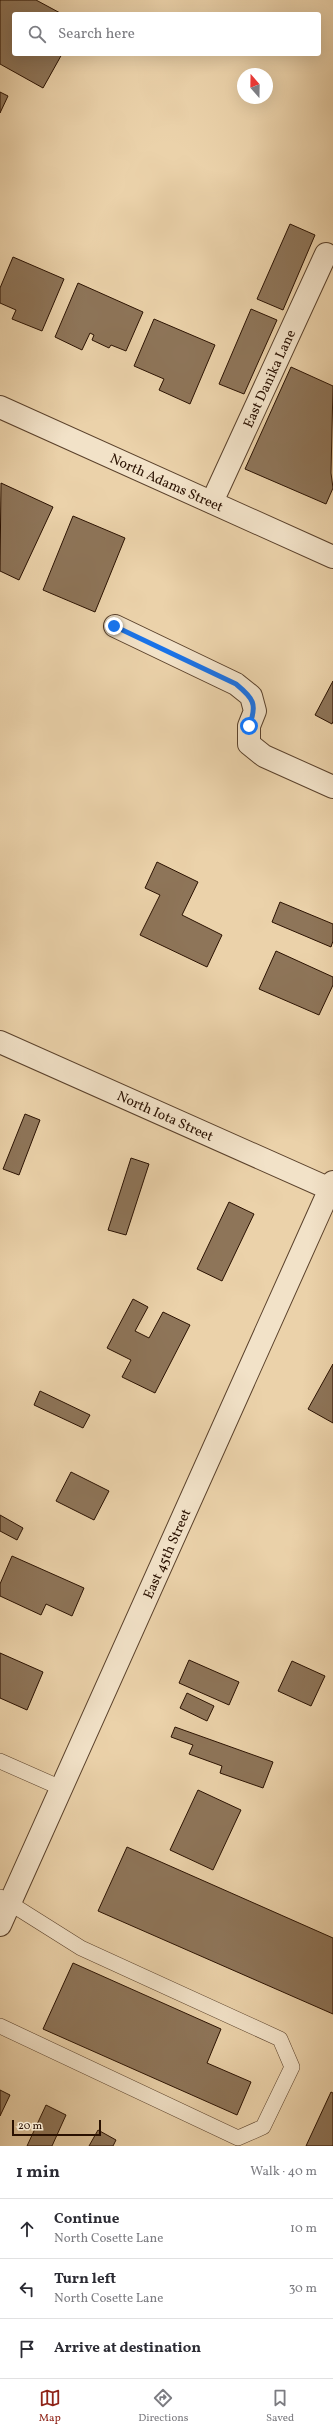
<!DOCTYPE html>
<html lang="en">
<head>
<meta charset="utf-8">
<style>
  :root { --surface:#fff; --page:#f7f7f7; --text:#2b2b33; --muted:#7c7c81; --line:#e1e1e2; --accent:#8f2418 }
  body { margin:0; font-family:Vollkorn,serif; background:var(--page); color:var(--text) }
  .compass { position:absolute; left:237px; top:68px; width:36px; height:36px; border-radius:50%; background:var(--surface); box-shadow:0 4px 16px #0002; rotate:340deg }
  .scale { position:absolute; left:12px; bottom:10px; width:89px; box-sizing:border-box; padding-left:4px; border:2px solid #2a1101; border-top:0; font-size:11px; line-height:14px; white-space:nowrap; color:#2a1101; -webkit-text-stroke:3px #f2e2c8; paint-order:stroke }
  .stop { position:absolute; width:12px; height:12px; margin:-9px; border:3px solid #1a73e8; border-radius:50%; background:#fff }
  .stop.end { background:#1a73e8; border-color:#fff; box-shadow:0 1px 4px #0008 }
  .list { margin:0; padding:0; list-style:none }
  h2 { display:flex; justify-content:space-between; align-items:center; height:52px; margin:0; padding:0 16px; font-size:17px }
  h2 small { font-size:13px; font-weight:400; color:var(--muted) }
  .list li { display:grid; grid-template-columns:26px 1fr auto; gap:12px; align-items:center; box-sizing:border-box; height:60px; padding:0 16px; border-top:1px solid var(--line) }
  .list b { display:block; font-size:15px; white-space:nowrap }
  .list p { margin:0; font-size:13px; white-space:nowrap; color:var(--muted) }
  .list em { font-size:13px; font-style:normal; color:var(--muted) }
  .icon { flex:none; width:22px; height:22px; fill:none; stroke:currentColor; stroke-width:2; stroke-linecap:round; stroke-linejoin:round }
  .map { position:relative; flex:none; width:333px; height:2146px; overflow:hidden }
  .search { position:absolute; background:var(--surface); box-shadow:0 4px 16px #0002; left:12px; right:12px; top:12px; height:44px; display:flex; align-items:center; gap:10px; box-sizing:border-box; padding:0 14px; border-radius:4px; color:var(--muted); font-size:15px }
  .sheet { height:232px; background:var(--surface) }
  nav { display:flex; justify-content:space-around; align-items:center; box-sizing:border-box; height:56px; border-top:1px solid var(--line); background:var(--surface); font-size:11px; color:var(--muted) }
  nav a { display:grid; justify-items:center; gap:2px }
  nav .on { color:var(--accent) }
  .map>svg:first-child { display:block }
</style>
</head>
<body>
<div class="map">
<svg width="333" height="2146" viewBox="0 0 333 2146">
  <rect width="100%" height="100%" fill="#ebd2aa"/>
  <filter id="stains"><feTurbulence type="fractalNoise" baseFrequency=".005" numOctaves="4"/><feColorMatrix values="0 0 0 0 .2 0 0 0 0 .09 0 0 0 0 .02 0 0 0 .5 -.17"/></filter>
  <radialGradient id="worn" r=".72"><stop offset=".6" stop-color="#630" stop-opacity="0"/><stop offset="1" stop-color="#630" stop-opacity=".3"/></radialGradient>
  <g fill="#8e7559" stroke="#2a1101">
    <polygon points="0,0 36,0 62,14 14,14 14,54 62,54 43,88 0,64"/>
    <polygon points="0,92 8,96 0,113"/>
    <polygon points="290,224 315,235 283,310 257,299"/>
    <polygon points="13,257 64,279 42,331 12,319 16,310 0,303 0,288"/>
    <polygon points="78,283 143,312 126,351 111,345 109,348 92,340 94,335 90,333 82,350 55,337"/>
    <polygon points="251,309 277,320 244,394 219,384"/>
    <polygon points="154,319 215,345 190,404 159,390 164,379 134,366"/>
    <polygon points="291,367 333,386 331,473 333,488 326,504 245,469"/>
    <polygon points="1,483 53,507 19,580 0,571"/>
    <polygon points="73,516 125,538 95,612 43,590"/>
    <polygon points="333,681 333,721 332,724 315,715"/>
    <polygon points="157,862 198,882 182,915 222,935 207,967 140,935 160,895 145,888"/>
    <polygon points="280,902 333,924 333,941 331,947 272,922"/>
    <polygon points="276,951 333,977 333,985 319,1015 259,989"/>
    <polygon points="25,1114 40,1120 19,1175 3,1169"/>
    <polygon points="131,1158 149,1164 126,1235 108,1230"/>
    <polygon points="229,1202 254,1214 222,1281 197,1269"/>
    <polygon points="133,1299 148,1307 135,1331 149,1338 163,1312 190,1325 155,1393 122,1377 131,1360 107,1348"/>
    <polygon points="333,1364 333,1423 308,1409"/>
    <polygon points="40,1391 90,1415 83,1428 34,1405"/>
    <polygon points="71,1472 109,1491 94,1520 56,1501"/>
    <polygon points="0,1515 23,1528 17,1540 0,1531"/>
    <polygon points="12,1556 84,1588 72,1616 46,1604 41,1615 0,1596 0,1584"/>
    <polygon points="0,1653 43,1672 27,1710 0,1698"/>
    <polygon points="189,1660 239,1682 229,1705 179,1683"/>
    <polygon points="292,1661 325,1676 311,1706 278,1691"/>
    <polygon points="187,1693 214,1706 207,1721 180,1708"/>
    <polygon points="175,1727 273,1762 263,1788 220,1773 222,1766 189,1754 193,1745 171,1737"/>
    <polygon points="198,1790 241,1810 213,1870 170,1850"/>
    <polygon points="127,1847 333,1938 333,2014 98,1911"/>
    <polygon points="73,1963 221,2029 207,2063 251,2082 237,2115 43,2029"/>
    <polygon points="0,2090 10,2095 0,2116"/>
    <polygon points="331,2092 333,2093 333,2146 306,2146"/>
    <polygon points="46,2105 66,2115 52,2146 27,2146"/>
    <polygon points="98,2130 116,2140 113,2146 89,2146"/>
  </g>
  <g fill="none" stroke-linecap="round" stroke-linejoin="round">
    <defs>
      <g id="service">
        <polyline points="0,1761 61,1788"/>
        <polyline points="0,1897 81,1948 280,2039 292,2067 263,2127 238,2138 0,2026"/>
      </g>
      <g id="minor">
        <path id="s1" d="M212,502l114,-248"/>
        <polyline points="115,626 236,684 251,696 255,711 249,726 249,744 264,756 333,787"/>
        <path id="s2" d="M0,1042l330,147"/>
        <path id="s3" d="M0,1925l333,-743"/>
      </g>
      <g id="tertiary">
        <path id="s4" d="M0,407l333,150"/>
      </g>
    </defs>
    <use href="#service" stroke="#5a412b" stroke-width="16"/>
    <use href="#minor" stroke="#5a412b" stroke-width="24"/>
    <use href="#tertiary" stroke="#5a412b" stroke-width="24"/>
    <use href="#service" stroke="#f2e2c8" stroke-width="15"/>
    <use href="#minor" stroke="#f2e2c8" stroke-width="22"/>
    <use href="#tertiary" stroke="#f2e2c8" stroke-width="22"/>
  </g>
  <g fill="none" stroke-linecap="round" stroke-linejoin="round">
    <path stroke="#1a73e8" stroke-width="5" d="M114,626l122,58c17,14 22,20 13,42"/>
  </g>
  <g text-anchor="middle" stroke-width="4" stroke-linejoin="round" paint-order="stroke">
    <g font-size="14" fill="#2a1101" stroke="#f2e2c8">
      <text dy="5" stroke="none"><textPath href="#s1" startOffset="136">East Danika Lane</textPath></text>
      <text dy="5" stroke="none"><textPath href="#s4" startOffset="183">North Adams Street</textPath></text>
      <text dy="5" stroke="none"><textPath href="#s2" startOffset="181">North Iota Street</textPath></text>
      <text dy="5" stroke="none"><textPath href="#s3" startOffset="407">East 45th Street</textPath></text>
    </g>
  </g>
  <rect width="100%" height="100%" filter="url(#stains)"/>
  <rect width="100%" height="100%" fill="url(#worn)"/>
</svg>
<svg class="compass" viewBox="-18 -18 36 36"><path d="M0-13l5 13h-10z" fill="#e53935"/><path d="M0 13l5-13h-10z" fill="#7c7c81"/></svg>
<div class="scale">20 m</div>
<div class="stop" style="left:249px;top:726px"></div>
<div class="stop end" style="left:114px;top:626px"></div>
<div class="search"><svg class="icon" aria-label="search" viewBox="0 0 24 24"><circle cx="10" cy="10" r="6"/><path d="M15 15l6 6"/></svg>Search here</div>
</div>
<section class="sheet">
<h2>1 min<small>Walk · 40 m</small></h2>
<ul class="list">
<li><svg class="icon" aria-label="ahead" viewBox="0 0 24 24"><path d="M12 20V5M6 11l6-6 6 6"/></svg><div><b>Continue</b><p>North Cosette Lane</p></div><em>10 m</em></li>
<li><svg class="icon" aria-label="left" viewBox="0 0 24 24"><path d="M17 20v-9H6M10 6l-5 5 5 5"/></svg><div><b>Turn left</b><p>North Cosette Lane</p></div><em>30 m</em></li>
<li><svg class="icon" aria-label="arrive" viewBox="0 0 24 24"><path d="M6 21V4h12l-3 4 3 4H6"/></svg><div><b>Arrive at destination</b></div></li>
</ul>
</section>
<nav>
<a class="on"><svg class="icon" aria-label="map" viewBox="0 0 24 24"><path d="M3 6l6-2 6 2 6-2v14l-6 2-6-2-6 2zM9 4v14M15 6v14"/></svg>Map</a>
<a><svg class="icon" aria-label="directions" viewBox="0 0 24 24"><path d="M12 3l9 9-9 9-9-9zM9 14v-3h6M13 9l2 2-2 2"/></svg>Directions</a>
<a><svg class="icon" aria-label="saved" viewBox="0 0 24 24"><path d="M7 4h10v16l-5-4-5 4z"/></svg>Saved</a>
</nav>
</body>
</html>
